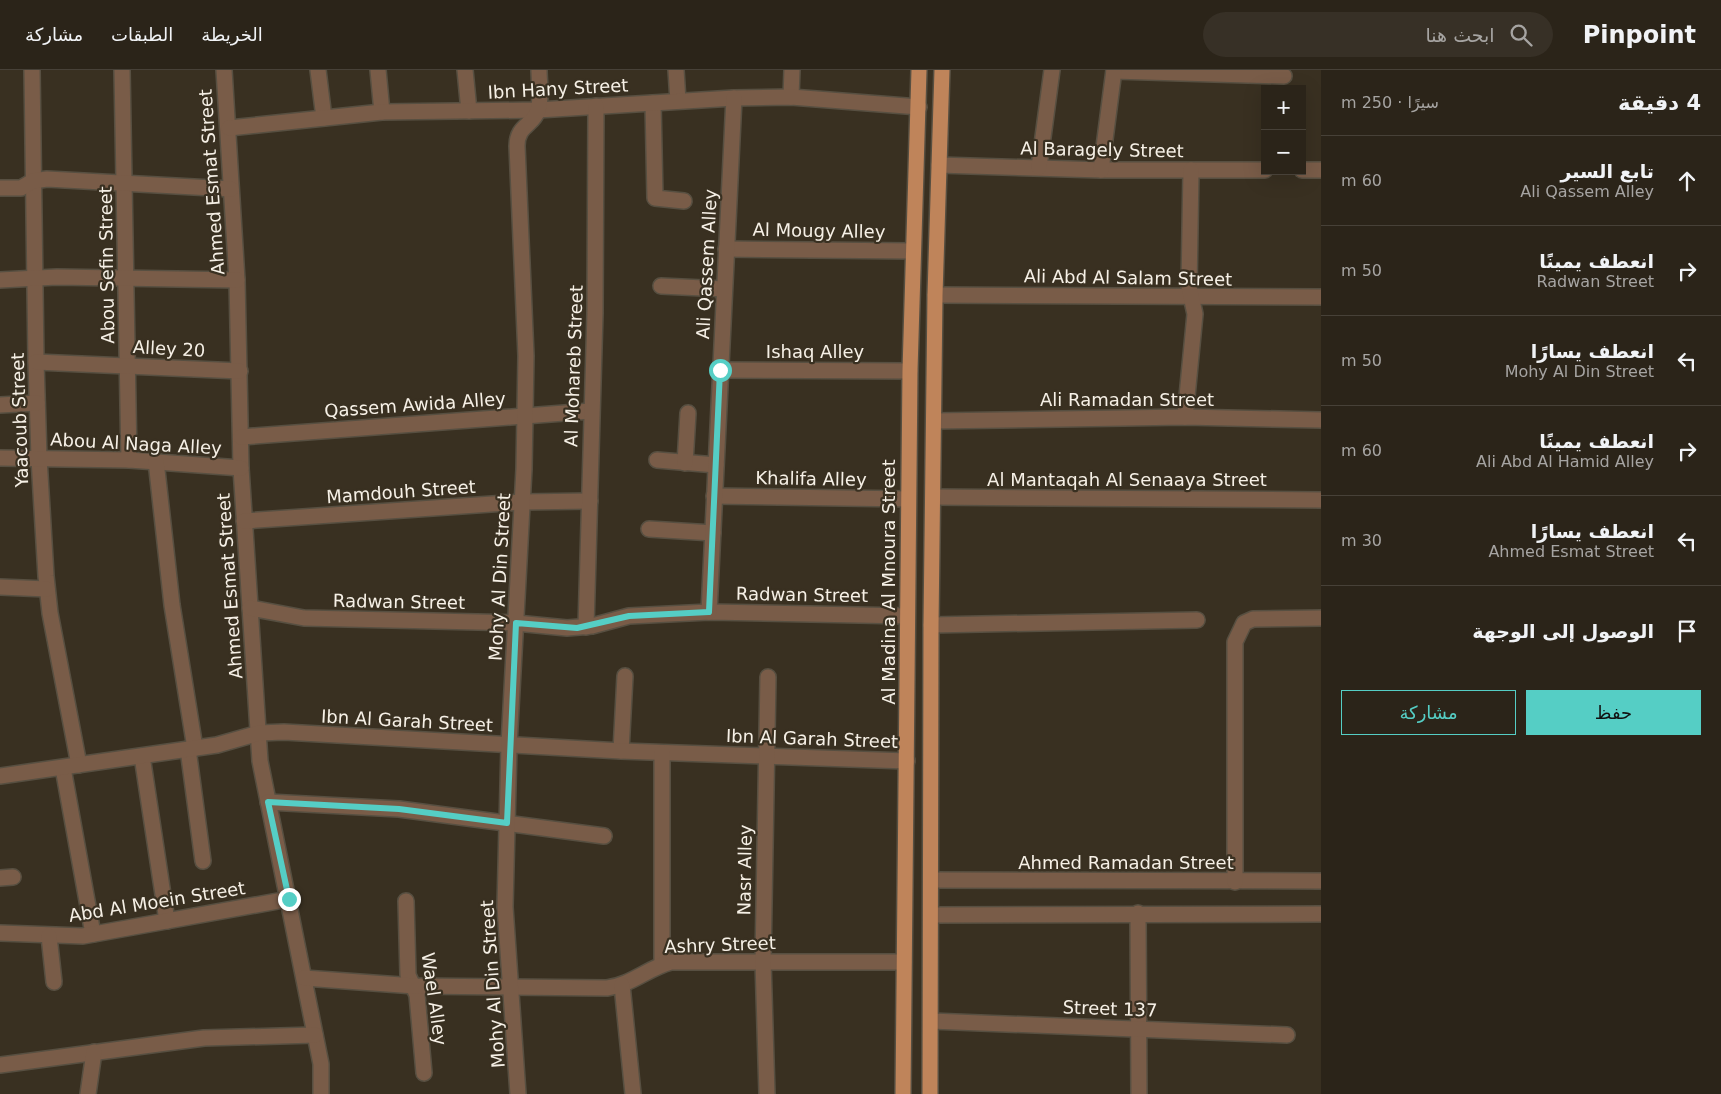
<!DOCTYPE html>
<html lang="ar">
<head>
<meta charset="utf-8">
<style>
  :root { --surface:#2b2419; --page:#373026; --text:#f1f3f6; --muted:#a6a4a2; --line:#474138; --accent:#55cec5 }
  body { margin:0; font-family:"DejaVu Sans","Noto Naskh Arabic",sans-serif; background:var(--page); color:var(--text); direction:rtl }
  .controls { position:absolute; right:15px; top:15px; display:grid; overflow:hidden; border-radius:0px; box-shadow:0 5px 20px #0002 }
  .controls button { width:45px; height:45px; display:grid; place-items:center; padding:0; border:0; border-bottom:1px solid var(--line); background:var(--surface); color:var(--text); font:25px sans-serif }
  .stop { position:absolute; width:15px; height:15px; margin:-11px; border:4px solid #55cec5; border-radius:50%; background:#fff }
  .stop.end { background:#55cec5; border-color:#fff; box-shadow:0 1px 5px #0008 }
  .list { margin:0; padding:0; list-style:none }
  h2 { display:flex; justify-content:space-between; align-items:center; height:65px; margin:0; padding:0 20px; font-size:21px }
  h2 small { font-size:16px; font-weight:400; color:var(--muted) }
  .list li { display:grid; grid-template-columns:32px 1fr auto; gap:15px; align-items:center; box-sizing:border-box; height:90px; padding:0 20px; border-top:1px solid var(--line) }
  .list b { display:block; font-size:19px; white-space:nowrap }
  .list p { margin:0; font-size:16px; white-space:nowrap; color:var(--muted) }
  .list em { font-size:16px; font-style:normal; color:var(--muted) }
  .actions { display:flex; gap:10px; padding:15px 20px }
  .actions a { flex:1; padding:11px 0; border:1px solid var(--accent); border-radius:0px; text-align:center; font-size:18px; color:var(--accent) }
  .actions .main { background:var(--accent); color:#111 }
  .icon { flex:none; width:28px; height:28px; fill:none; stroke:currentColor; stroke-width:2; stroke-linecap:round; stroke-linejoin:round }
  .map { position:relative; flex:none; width:1321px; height:1024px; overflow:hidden; direction:ltr }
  header { display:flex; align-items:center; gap:30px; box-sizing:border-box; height:70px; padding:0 25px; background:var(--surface); border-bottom:1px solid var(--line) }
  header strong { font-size:24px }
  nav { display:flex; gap:28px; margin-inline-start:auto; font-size:18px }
  .search { width:350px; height:45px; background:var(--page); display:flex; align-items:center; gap:12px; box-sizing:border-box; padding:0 18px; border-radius:28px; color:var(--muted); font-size:19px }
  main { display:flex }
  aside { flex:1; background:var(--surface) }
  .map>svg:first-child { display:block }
</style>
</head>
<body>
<header>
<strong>Pinpoint</strong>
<div class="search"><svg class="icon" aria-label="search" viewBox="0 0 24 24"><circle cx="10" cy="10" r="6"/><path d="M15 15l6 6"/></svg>ابحث هنا</div>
<nav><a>الخريطة</a><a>الطبقات</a><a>مشاركة</a></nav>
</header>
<main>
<aside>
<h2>4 دقيقة<small>سيرًا · 250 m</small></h2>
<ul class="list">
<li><svg class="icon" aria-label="ahead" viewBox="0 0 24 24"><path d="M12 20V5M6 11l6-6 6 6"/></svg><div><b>تابع السير</b><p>Ali Qassem Alley</p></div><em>60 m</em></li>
<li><svg class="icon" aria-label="right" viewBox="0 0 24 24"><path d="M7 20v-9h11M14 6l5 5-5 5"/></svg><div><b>انعطف يمينًا</b><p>Radwan Street</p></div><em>50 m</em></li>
<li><svg class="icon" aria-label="left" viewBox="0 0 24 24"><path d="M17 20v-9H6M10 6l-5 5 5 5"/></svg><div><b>انعطف يسارًا</b><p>Mohy Al Din Street</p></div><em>50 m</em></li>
<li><svg class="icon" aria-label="right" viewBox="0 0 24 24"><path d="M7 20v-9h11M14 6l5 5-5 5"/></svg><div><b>انعطف يمينًا</b><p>Ali Abd Al Hamid Alley</p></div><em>60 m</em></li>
<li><svg class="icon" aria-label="left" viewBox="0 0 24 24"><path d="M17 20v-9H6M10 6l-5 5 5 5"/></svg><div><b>انعطف يسارًا</b><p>Ahmed Esmat Street</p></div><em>30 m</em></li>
<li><svg class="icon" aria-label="arrive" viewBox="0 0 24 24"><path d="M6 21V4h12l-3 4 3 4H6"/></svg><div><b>الوصول إلى الوجهة</b></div></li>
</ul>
<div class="actions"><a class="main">حفظ</a><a>مشاركة</a></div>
</aside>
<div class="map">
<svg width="1321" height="1024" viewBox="0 0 1321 1024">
  <rect width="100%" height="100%" fill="#393021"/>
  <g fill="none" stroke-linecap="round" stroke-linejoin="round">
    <defs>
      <g id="minor">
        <polyline points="32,0 36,292 39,388 46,506 50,543 79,695"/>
        <polyline points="122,0 129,390"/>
        <polyline points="224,0 237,210 241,398 260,691 321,994 321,1024"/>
        <polyline points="318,0 324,48"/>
        <polyline points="378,0 382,42"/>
        <polyline points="465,0 469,41"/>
        <polyline points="676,0 678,31"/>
        <polyline points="1114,1 1284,6"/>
        <polyline points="791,27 792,0"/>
        <polyline points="653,33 655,128 684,131"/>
        <polyline points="229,58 382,42 538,40 734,28 791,27 919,37"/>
        <polyline points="939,95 1101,100 1265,100"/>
        <polyline points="1039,97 1052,0"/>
        <polyline points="1101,100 1114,0"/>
        <polyline points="1302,100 1321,100"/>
        <polyline points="0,118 21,118 33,111 47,109 231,119"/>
        <polyline points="726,179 912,181"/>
        <polyline points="0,210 57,207 237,210"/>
        <polyline points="661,216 724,219"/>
        <polyline points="935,225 1321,227"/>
        <polyline points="36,292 240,301"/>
        <polyline points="720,300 910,301"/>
        <polyline points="0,335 37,333"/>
        <polyline points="1185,347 1195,244 1189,217 1191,100"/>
        <polyline points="934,351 1185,347 1321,350"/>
        <polyline points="241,367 591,341"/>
        <polyline points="0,388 129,390 241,398"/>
        <polyline points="657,390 716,395"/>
        <polyline points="156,391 172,535 195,678"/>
        <polyline points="685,393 688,343"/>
        <polyline points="714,426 908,429"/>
        <polyline points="933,427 1321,430"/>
        <polyline points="244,451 522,432 590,431"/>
        <polyline points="649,459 713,463"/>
        <polyline points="0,517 47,519"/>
        <polyline points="250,538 304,548 516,553 567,558 592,556 629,546 709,542 907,546"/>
        <polyline points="709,542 734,28"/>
        <polyline points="931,555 1197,550"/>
        <polyline points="586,557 595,243 596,36"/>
        <polyline points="188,679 203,791"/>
        <polyline points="621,681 625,606"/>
        <polyline points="142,686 167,851"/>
        <polyline points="63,698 93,864"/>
        <polyline points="0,706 217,675 259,663 284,662 621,681 907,691"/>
        <polyline points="268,732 399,739 604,766"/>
        <polyline points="0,808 13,807"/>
        <polyline points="931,810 1321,811"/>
        <polyline points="1235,812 1235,572 1244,553 1253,549 1321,548"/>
        <polyline points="406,831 408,905 417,925 424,1003"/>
        <polyline points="1138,843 1139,1024"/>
        <polyline points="931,845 1321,844"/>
        <polyline points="0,863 83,866 289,829"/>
        <polyline points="49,866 54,912"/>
        <polyline points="662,894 662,683"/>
        <path d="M304,908l111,8 192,2c24,-3 41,-20 64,-26h233"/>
        <polyline points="622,915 633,1024"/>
        <polyline points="931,951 1287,965"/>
        <polyline points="0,995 204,968 315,965"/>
        <polyline points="88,1024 94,982"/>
        <path d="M518,1024l-13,-187 4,-162 15,-276 2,-113 -9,-210c0,-21 16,-20 21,-36 4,-12 1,-28 1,-40"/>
        <polyline points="767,1024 763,891 768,607"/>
      </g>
      <g id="major">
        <polyline points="903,1024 910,301 919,0"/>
        <polyline points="930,1024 931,555 935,225 942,0"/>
      </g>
    </defs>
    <use href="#minor" stroke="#574f41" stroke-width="18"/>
    <use href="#major" stroke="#574f41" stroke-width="18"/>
    <use href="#minor" stroke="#795c48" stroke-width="15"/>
    <use href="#major" stroke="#bf845a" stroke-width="15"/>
  </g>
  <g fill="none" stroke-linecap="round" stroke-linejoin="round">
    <polyline stroke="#55cec5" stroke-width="6" points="289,829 268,732 399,739 507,753 516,553 577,558 629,546 709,542 720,300"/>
  </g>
  <g text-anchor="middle" stroke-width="4.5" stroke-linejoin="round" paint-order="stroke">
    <g font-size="18" fill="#f6f0e6" stroke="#393021">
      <text transform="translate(558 19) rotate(-3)" y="6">Ibn Hany Street</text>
      <text transform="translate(1102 80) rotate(1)" y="6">Al Baragely Street</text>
      <text transform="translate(212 112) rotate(-94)" y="6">Ahmed Esmat Street</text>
      <text transform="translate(819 161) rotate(1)" y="6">Al Mougy Alley</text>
      <text transform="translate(707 194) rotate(-87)" y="6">Ali Qassem Alley</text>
      <text transform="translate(107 195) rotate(-91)" y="6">Abou Sefin Street</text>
      <text transform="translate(1128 208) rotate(1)" y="6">Ali Abd Al Salam Street</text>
      <text transform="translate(169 279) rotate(3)" y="6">Alley 20</text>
      <text x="815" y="288">Ishaq Alley</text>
      <text transform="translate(574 296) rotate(-88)" y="6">Al Mohareb Street</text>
      <text x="1127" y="336">Ali Ramadan Street</text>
      <text transform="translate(415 335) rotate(-4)" y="6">Qassem Awida Alley</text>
      <text transform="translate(20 350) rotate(-92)" y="6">Yaacoub Street</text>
      <text transform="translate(136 374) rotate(3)" y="6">Abou Al Naga Alley</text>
      <text transform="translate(811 409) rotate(1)" y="6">Khalifa Alley</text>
      <text x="1127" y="416">Al Mantaqah Al Senaaya Street</text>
      <text transform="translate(401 422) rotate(-4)" y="6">Mamdouh Street</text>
      <text transform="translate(500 507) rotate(-87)" y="6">Mohy Al Din Street</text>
      <text transform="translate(889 512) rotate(-90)" y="6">Al Madina Al Mnoura Street</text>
      <text transform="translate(230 516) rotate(-94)" y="6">Ahmed Esmat Street</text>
      <text transform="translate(802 525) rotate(1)" y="6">Radwan Street</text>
      <text transform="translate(399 532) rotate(1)" y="6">Radwan Street</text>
      <text transform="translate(407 651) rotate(3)" y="6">Ibn Al Garah Street</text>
      <text transform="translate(812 669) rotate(2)" y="6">Ibn Al Garah Street</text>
      <text x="1126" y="799">Ahmed Ramadan Street</text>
      <text transform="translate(745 800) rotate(-89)" y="6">Nasr Alley</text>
      <text transform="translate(157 832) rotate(-9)" y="6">Abd Al Moein Street</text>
      <text transform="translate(720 875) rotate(-2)" y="6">Ashry Street</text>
      <text transform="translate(493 914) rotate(-94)" y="6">Mohy Al Din Street</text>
      <text transform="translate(434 929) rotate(82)" y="6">Wael Alley</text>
      <text transform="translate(1110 939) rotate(2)" y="6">Street 137</text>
    </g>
  </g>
</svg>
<div class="controls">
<button>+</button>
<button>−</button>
</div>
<div class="stop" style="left:720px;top:300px"></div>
<div class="stop end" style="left:289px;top:829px"></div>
</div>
</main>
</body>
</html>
